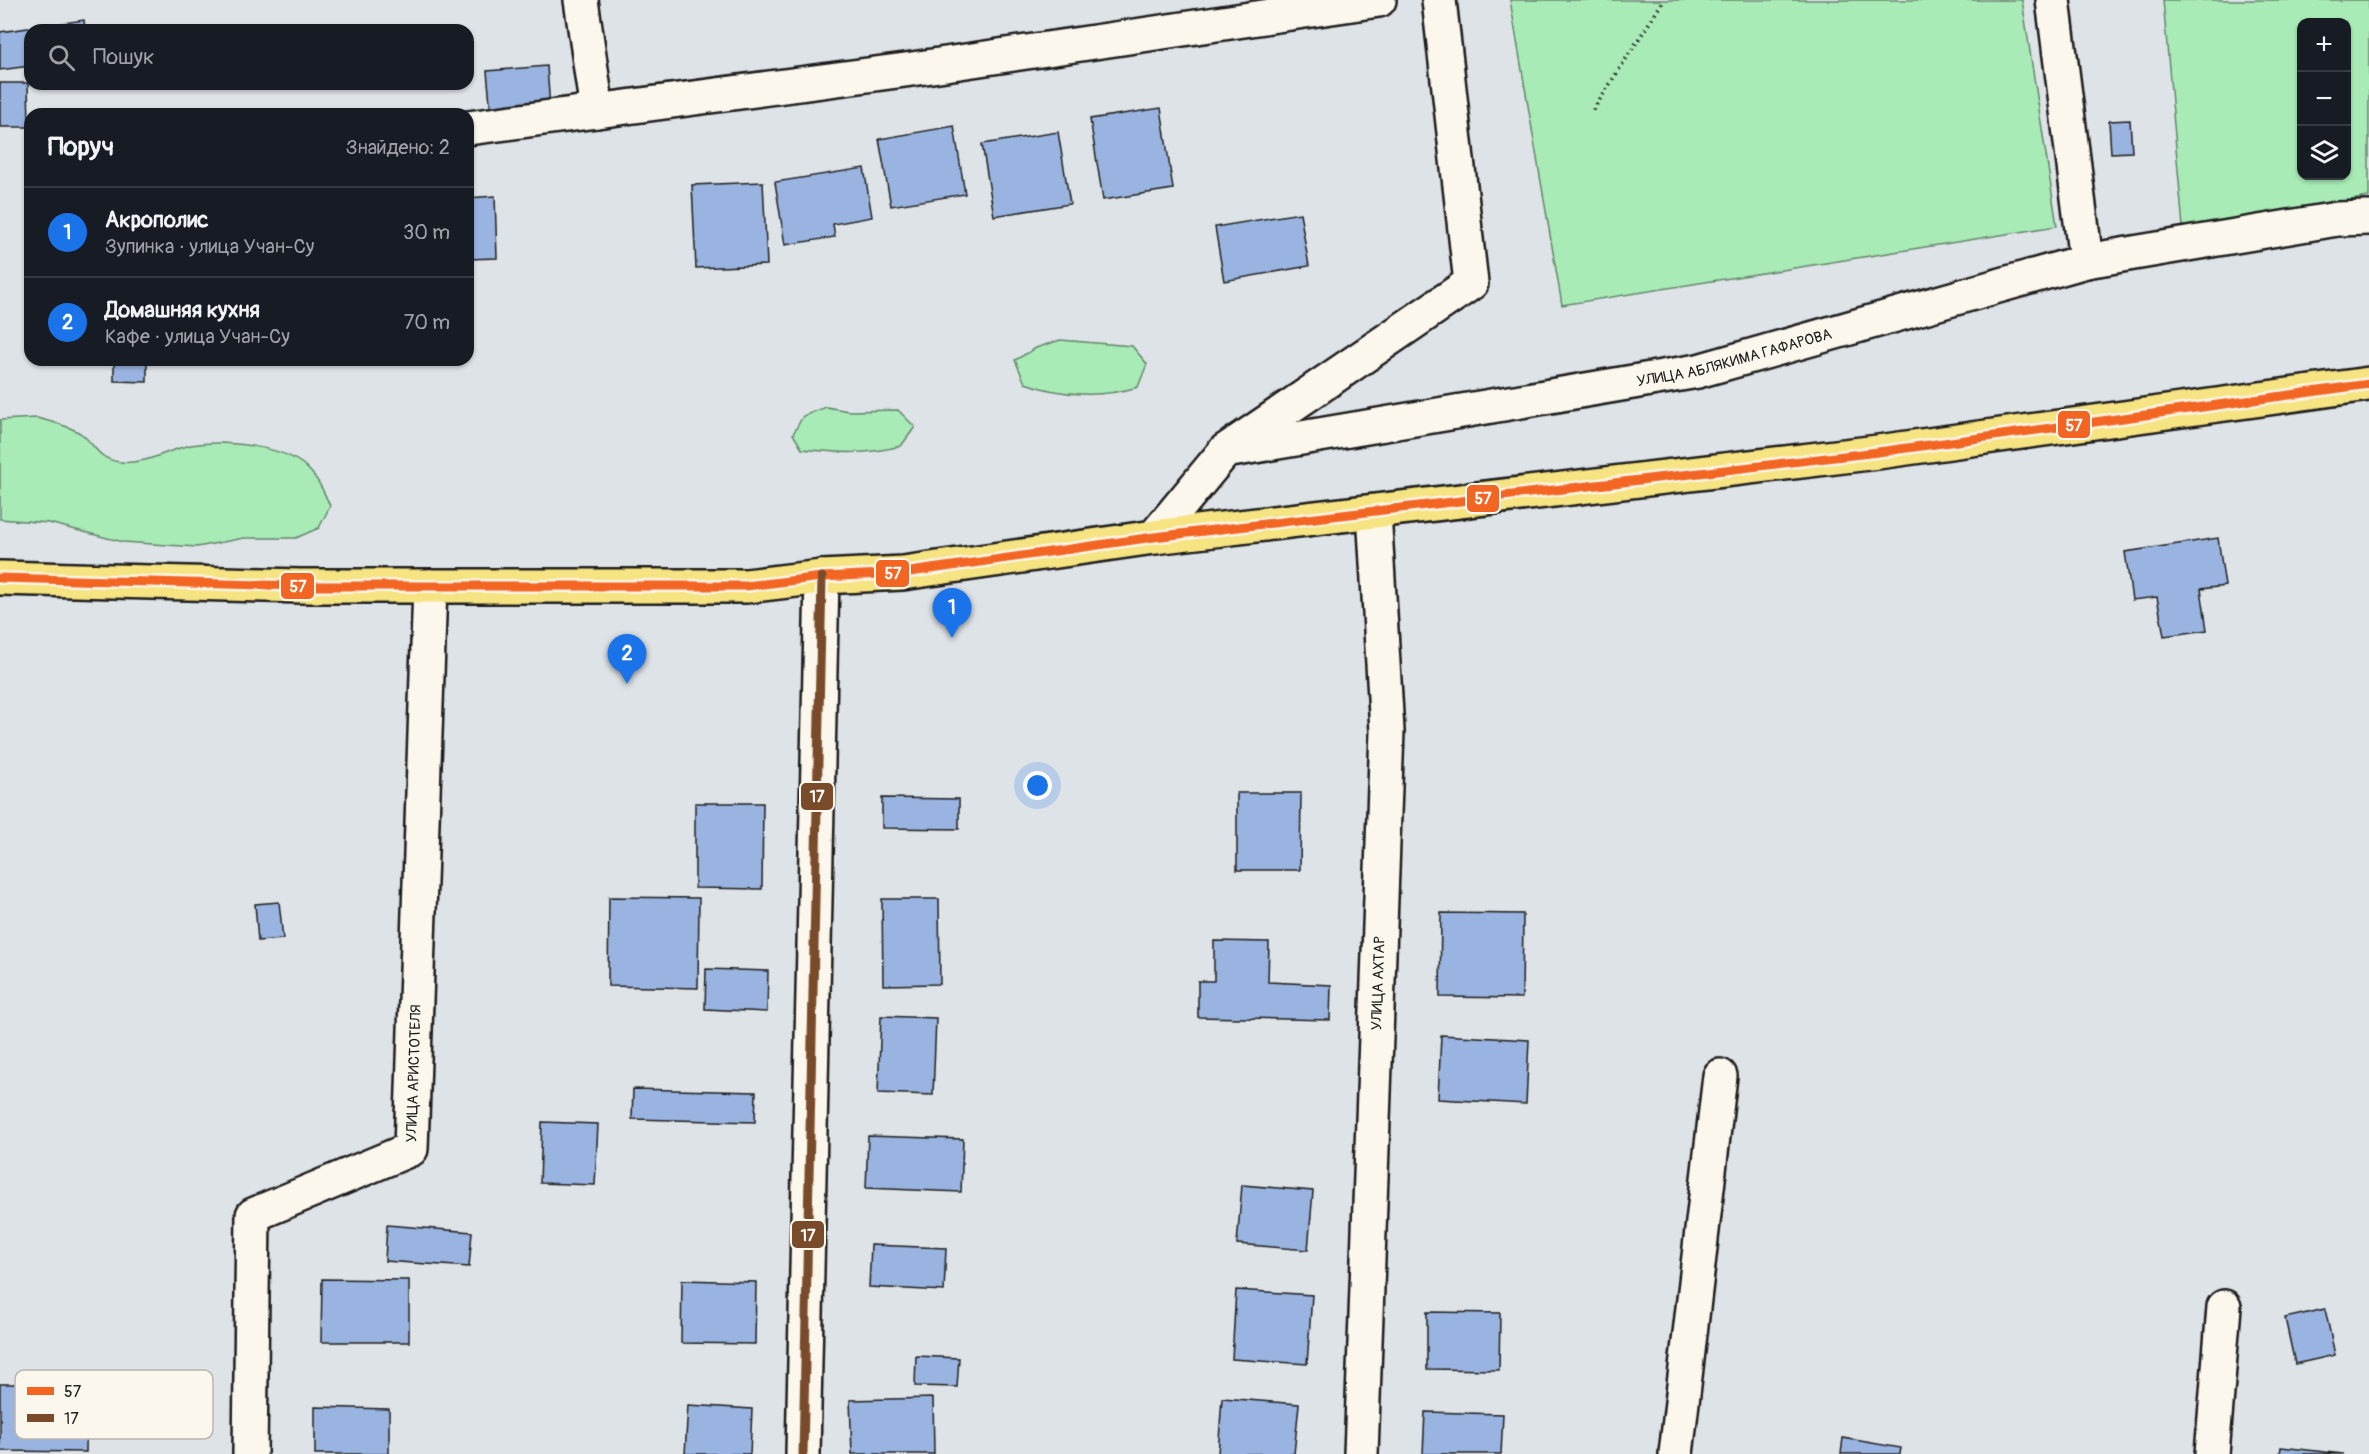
<!DOCTYPE html>
<html lang="uk">
<head>
<meta charset="utf-8">
<style>
  :root { --surface:#171b24; --page:#20242c; --text:#f1f3f6; --muted:#9ea1a6; --line:#363941; --accent:#1a73e8 }
  body { margin:0; font-family:Pangolin,sans-serif; background:var(--page); color:var(--text) }
  .controls { position:absolute; right:18px; top:18px; display:grid; overflow:hidden; border-radius:12px; box-shadow:0 2px 4px #0004 }
  .controls button { width:54px; height:54px; display:grid; place-items:center; padding:0; border:0; border-bottom:2px solid var(--line); background:var(--surface); color:var(--text); font:30px sans-serif }
  .you { position:absolute; left:1038px; top:786px; width:21px; height:21px; margin:-15px; border:4px solid #fff; border-radius:50%; background:#1a73e8; box-shadow:0 0 0 9px #1a73e833 }
  .badge { display:grid; place-items:center; width:39px; height:39px; border-radius:50%; background:var(--accent); color:#fff; font-size:20px; font-weight:700 }
  .pin { position:absolute; translate:-50% -50px; filter:drop-shadow(0 2px 3px #0008) }
  .pin::after { content:''; position:absolute; top:32px; width:21px; height:18px; background:inherit; clip-path:polygon(0 0,100% 0,50% 100%) }
  .list { margin:0; padding:0; list-style:none }
  h2 { display:flex; justify-content:space-between; align-items:center; height:78px; margin:0; padding:0 24px; font-size:26px }
  h2 small { font-size:20px; font-weight:400; color:var(--muted) }
  .list li { display:grid; grid-template-columns:39px 1fr auto; gap:18px; align-items:center; box-sizing:border-box; height:90px; padding:0 24px; border-top:2px solid var(--line) }
  .list b { display:block; font-size:22px; white-space:nowrap }
  .list p { margin:0; font-size:20px; white-space:nowrap; color:var(--muted) }
  .list em { font-size:20px; font-style:normal; color:var(--muted) }
  .icon { flex:none; width:33px; height:33px; fill:none; stroke:currentColor; stroke-width:2; stroke-linecap:round; stroke-linejoin:round }
  .map { position:relative; flex:none; width:2369px; height:1454px; overflow:hidden }
  .search { position:absolute; background:var(--surface); box-shadow:0 2px 4px #0004; left:24px; top:24px; width:450px; height:66px; display:flex; align-items:center; gap:15px; box-sizing:border-box; padding:0 21px; border-radius:18px; color:var(--muted); font-size:22px }
  .panel { position:absolute; background:var(--surface); box-shadow:0 2px 4px #0004; left:24px; top:108px; width:450px; height:258px; border-radius:18px }
  .map>svg:first-child { display:block }
</style>
</head>
<body>
<div class="map">
<svg width="2369" height="1454" viewBox="0 0 2369 1454">
  <rect width="100%" height="100%" fill="#dee3e8"/>
  <filter id="ink" filterUnits="userSpaceOnUse"><feTurbulence type="fractalNoise" baseFrequency=".0167" numOctaves="2"/><feDisplacementMap in="SourceGraphic" scale="12" xChannelSelector="R" yChannelSelector="G"/><feConvolveMatrix kernelMatrix="1 2 1 2 8 2 1 2 1" color-interpolation-filters="sRGB"/></filter>
  <g filter="url(#ink)">
    <g fill="#a8ebb6" stroke="#628469" stroke-width="1.5" fill-rule="evenodd">
      <polygon points="1510,0 2022,0 2057,226 1562,305"/>
      <path d="M2163,0h206v197l-186,30zM2346,22v154h-44v-154z"/>
      <path d="M1060,340l72,6 15,18 -9,23c-37,11 -77,9 -113,-4l-10,-23 21,-12z"/>
      <path d="M826,407l23,4 49,-1 17,17 -14,19c-36,9 -62,7 -99,3l-9,-15 10,-18z"/>
      <path d="M37,418c15,4 30,7 43,15 15,10 16,26 40,29 27,3 46,-12 71,-17 30,-5 92,0 115,22 12,11 18,25 24,39l-11,22 -23,10h-52l-47,9 -74,-5 -74,-19 -49,-4v-99z"/>
    </g>
    <g fill="#99b4e0" stroke="#1c1c1c" stroke-width="1.5">
      <polygon points="84,20 85,30 30,30 30,66 0,70 0,32"/>
      <polygon points="547,66 550,109 491,114 487,71"/>
      <polygon points="0,83 28,83 29,127 0,127"/>
      <polygon points="1161,108 1173,189 1103,200 1090,119"/>
      <polygon points="2130,120 2132,152 2111,153 2109,121"/>
      <polygon points="954,126 965,194 891,206 879,139"/>
      <polygon points="1058,132 1070,204 994,216 982,144"/>
      <polygon points="864,168 872,217 833,224 835,237 785,245 775,182"/>
      <polygon points="763,182 767,265 696,268 692,185"/>
      <polygon points="495,196 497,258 468,259 468,198"/>
      <polygon points="1300,213 1309,266 1224,281 1215,227"/>
      <polygon points="114,360 147,360 147,382 114,381"/>
      <polygon points="2218,538 2225,586 2201,589 2207,630 2164,636 2157,597 2132,600 2125,552"/>
      <polygon points="1237,793 1301,793 1300,870 1237,870"/>
      <polygon points="882,798 959,799 959,829 882,828"/>
      <polygon points="695,803 763,803 762,889 695,888"/>
      <polygon points="609,897 699,898 698,988 608,986"/>
      <polygon points="882,899 939,899 940,984 883,985"/>
      <polygon points="279,902 283,939 258,941 255,904"/>
      <polygon points="1441,913 1523,914 1522,998 1440,997"/>
      <polygon points="1214,941 1269,942 1268,982 1331,985 1330,1020 1198,1017 1198,981 1214,981"/>
      <polygon points="706,969 768,971 767,1012 705,1009"/>
      <polygon points="881,1016 936,1018 933,1095 878,1093"/>
      <polygon points="1441,1035 1529,1040 1526,1104 1438,1099"/>
      <polygon points="633,1089 756,1092 755,1122 632,1119"/>
      <polygon points="542,1122 598,1124 595,1185 540,1183"/>
      <polygon points="868,1136 963,1139 961,1192 866,1188"/>
      <polygon points="1242,1185 1313,1191 1308,1250 1237,1244"/>
      <polygon points="387,1225 472,1232 469,1267 385,1261"/>
      <polygon points="871,1245 946,1248 944,1291 869,1287"/>
      <polygon points="322,1279 409,1280 409,1342 321,1342"/>
      <polygon points="682,1280 756,1282 755,1344 681,1343"/>
      <polygon points="1236,1290 1312,1295 1307,1364 1232,1359"/>
      <polygon points="2325,1309 2335,1355 2295,1364 2285,1318"/>
      <polygon points="1427,1312 1500,1313 1499,1370 1427,1369"/>
      <polygon points="916,1356 959,1358 957,1387 915,1386"/>
      <polygon points="0,1384 87,1384 86,1452 0,1451"/>
      <polygon points="933,1398 934,1454 852,1454 850,1400"/>
      <polygon points="1222,1398 1299,1404 1294,1454 1218,1454"/>
      <polygon points="688,1405 752,1409 750,1454 685,1454"/>
      <polygon points="315,1407 389,1409 389,1454 315,1454"/>
      <polygon points="1425,1412 1503,1414 1501,1454 1423,1454"/>
      <polygon points="1843,1438 1901,1448 1900,1454 1841,1454"/>
      <polygon points="2281,1447 2343,1454 2280,1454"/>
    </g>
    <g fill="none" stroke-linecap="round" stroke-linejoin="round">
      <defs>
        <g id="minor">
          <polyline points="581,0 597,111"/>
          <polyline points="468,128 905,70 1379,0"/>
          <polyline points="2086,261 2337,219 2369,218"/>
          <path id="s1" d="M1225,451l473,-80 388,-110 -33,-261"/>
          <polyline points="1154,537 1225,451 1471,283 1439,0"/>
          <path id="s2" d="M250,1454l3,-239 158,-66 19,-563"/>
          <polyline points="803,1454 822,577"/>
          <path id="s3" d="M1361,1454l26,-723 -13,-219"/>
          <polyline points="1676,1454 1720,1076"/>
          <polyline points="2212,1454 2224,1307"/>
        </g>
        <polyline id="major" points="0,578 300,586 746,586 822,577 903,573 1154,537 1878,452 2369,384"/>
      </defs>
      <use href="#minor" stroke="#1c1c1c" stroke-width="38"/>
      <use href="#major" stroke="#1c1c1c" stroke-width="38"/>
      <polyline stroke="#1c1c1c" stroke-width="4" stroke-dasharray="1.5 4.5" stroke-linecap="butt" points="1593,110 1664,0"/>
      <use href="#minor" stroke="#fbf7ec" stroke-width="33"/>
      <use href="#major" stroke="#f6e381" stroke-width="33"/>
      <defs>
        <polyline id="bus-1" points="0,578 300,586 746,586 822,577 903,573 1154,537 1878,452 2369,384"/>
        <polyline id="bus-2" points="803,1454 822,577"/>
      </defs>
      <use href="#bus-1" stroke="#fbf7ec" stroke-width="14"/>
      <use href="#bus-2" stroke="#fbf7ec" stroke-width="14"/>
      <use href="#bus-1" stroke="#f26522" stroke-width="9"/>
      <use href="#bus-2" stroke="#7a4b2a" stroke-width="9"/>
    </g>
  </g>
  <g text-anchor="middle" stroke-width="6" stroke-linejoin="round" paint-order="stroke">
    <g font-size="15" fill="#1c1c1c" stroke="#fbf7ec">
      <text dy="5" stroke="none"><textPath href="#s1" startOffset="518">УЛИЦА АБЛЯКИМА ГАФАРОВА</textPath></text>
      <text dy="5" stroke="none"><textPath href="#s3" startOffset="471">УЛИЦА АХТАР</textPath></text>
      <text dy="5" stroke="none"><textPath href="#s2" startOffset="486">УЛИЦА АРИСТОТЕЛЯ</textPath></text>
    </g>
  </g>
  <rect x="15" y="1370" width="198" height="69" rx="9" fill="#fbf7ec" stroke="#b8b5ae" stroke-width="1.5"/>
  <rect x="27" y="1387" width="27" height="8" fill="#f26522"/>
  <rect x="27" y="1414" width="27" height="8" fill="#7a4b2a"/>
  <g font-size="16" fill="#1c1c1c">
    <text x="64" y="1397">57</text>
    <text x="64" y="1424">17</text>
  </g>
  <g stroke="#fbf7ec" stroke-width="2">
    <rect x="2057" y="410" width="34" height="29" rx="6" fill="#f26522"/>
    <rect x="1466" y="484" width="34" height="29" rx="6" fill="#f26522"/>
    <rect x="875" y="559" width="35" height="29" rx="6" fill="#f26522"/>
    <rect x="280" y="572" width="35" height="28" rx="6" fill="#f26522"/>
    <rect x="800" y="782" width="34" height="29" rx="6" fill="#7a4b2a"/>
    <rect x="791" y="1220" width="34" height="29" rx="6" fill="#7a4b2a"/>
  </g>
  <g font-size="16" text-anchor="middle" font-weight="bold" fill="#fff">
    <text x="2074" y="431">57</text>
    <text x="1483" y="504">57</text>
    <text x="893" y="579">57</text>
    <text x="298" y="592">57</text>
    <text x="817" y="802">17</text>
    <text x="808" y="1241">17</text>
  </g>
</svg>
<div class="controls">
<button>+</button>
<button>−</button>
<button><svg class="icon" aria-label="layers" viewBox="0 0 24 24"><path d="M12 4l9 5-9 5-9-5zM3 14l9 5 9-5"/></svg></button>
</div>
<div class="you"></div>
<div class="pin badge" style="left:952px;top:638px">1</div>
<div class="pin badge" style="left:627px;top:684px">2</div>
<div class="search"><svg class="icon" aria-label="search" viewBox="0 0 24 24"><circle cx="10" cy="10" r="6"/><path d="M15 15l6 6"/></svg>Пошук</div>
<section class="panel">
<h2>Поруч<small>Знайдено: 2</small></h2>
<ul class="list">
<li><span class="badge">1</span><div><b>Акрополис</b><p>Зупинка · улица Учан-Су</p></div><em>30 m</em></li>
<li><span class="badge">2</span><div><b>Домашняя кухня</b><p>Кафе · улица Учан-Су</p></div><em>70 m</em></li>
</ul>
</section>
</div>
</body>
</html>
